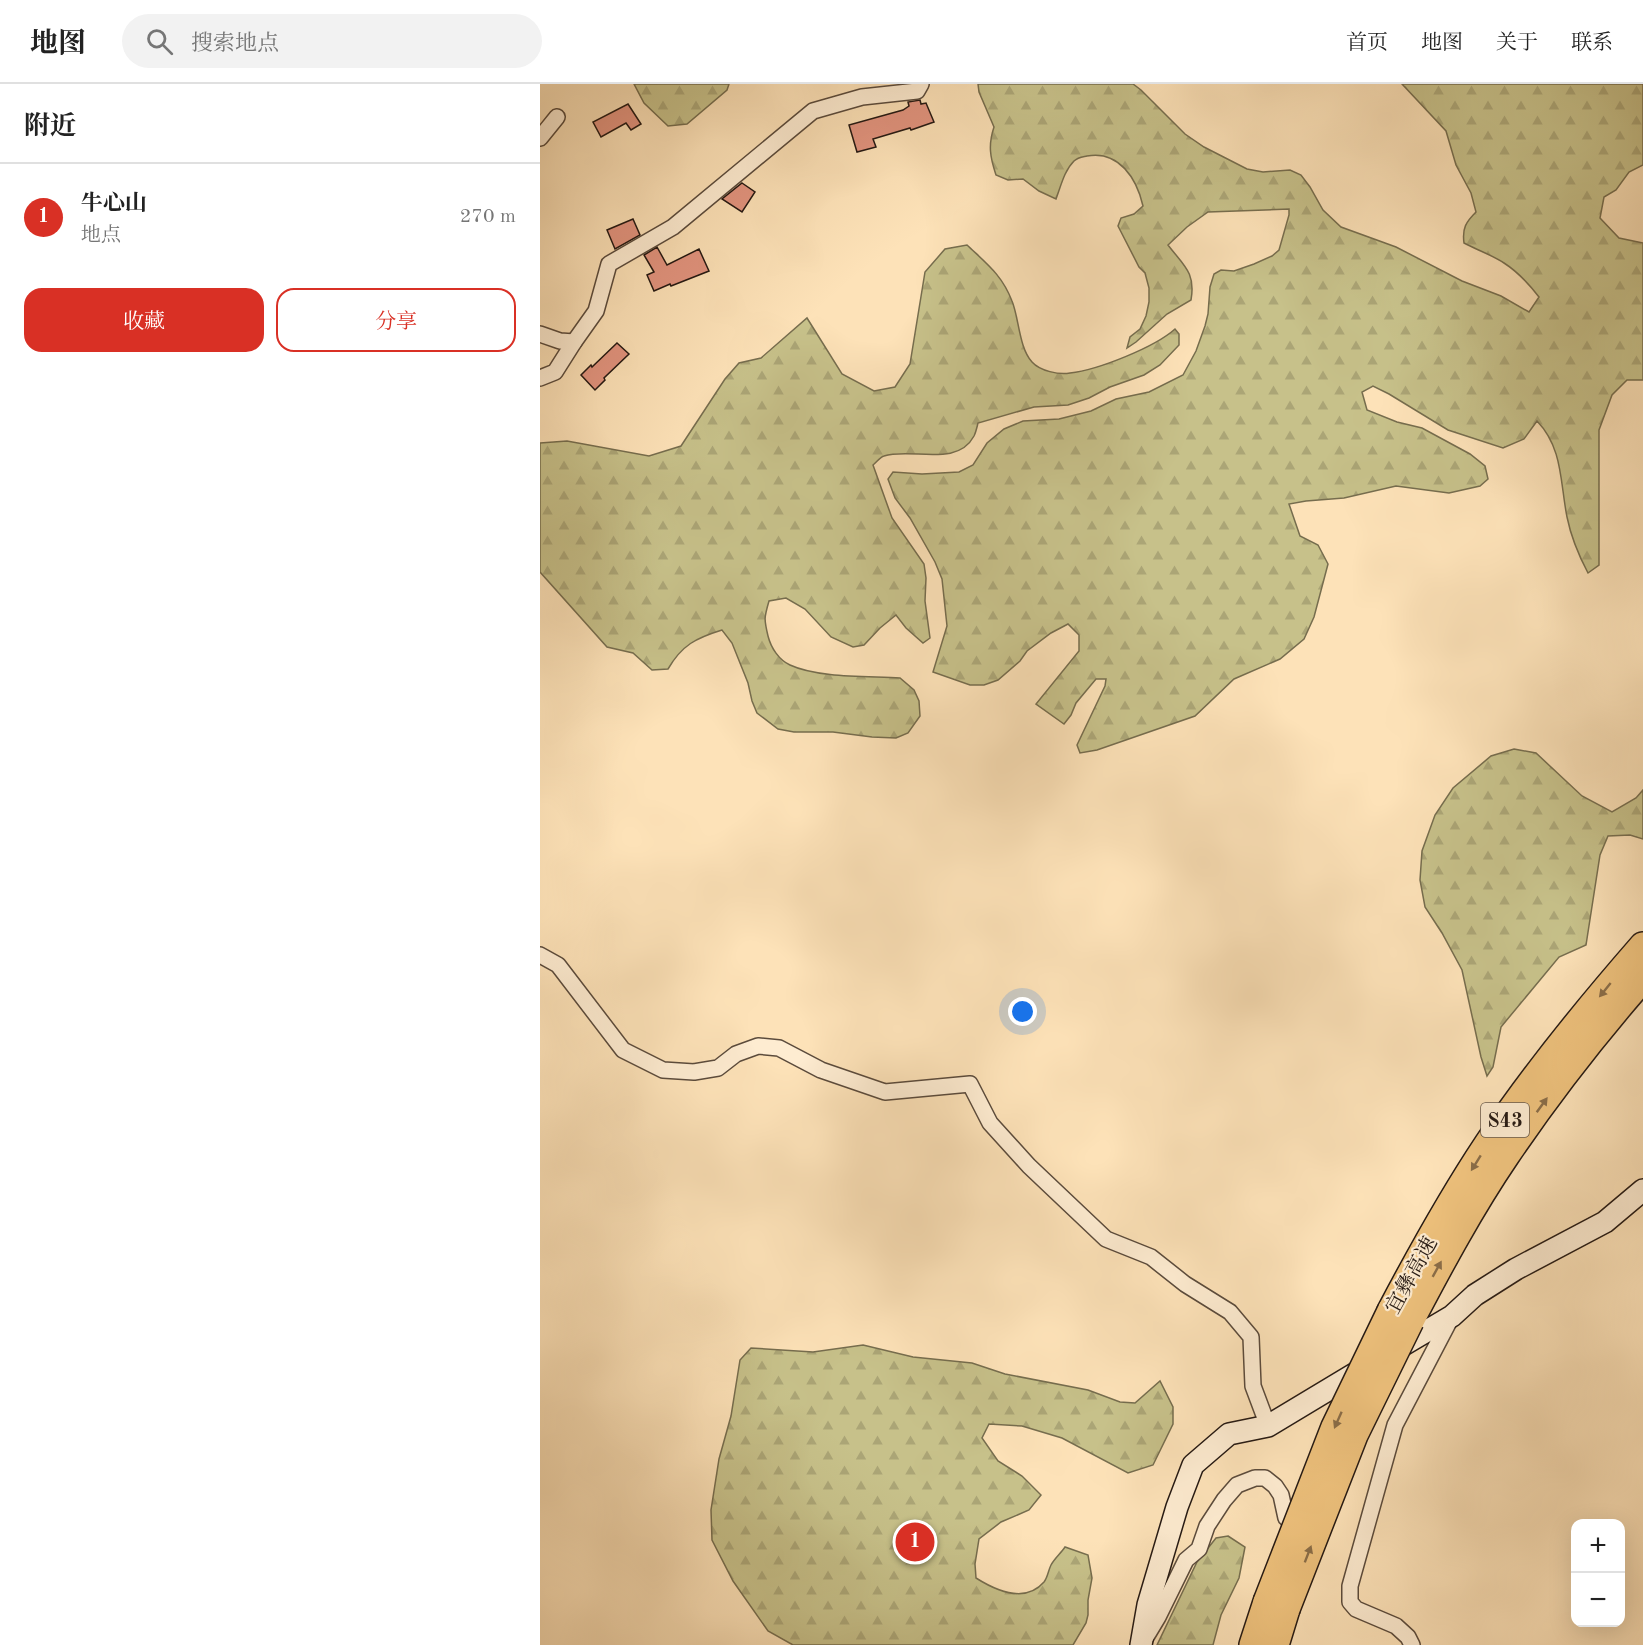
<!DOCTYPE html>
<html lang="zh">
<head>
<meta charset="utf-8">
<style>
  :root { --surface:#fff; --page:#f2f2f2; --text:#222; --muted:#767676; --line:#e0e0e0; --accent:#d93025 }
  body { margin:0; font-family:"Old Standard TT","Noto Serif SC",serif; background:var(--page); color:var(--text) }
  .controls { position:absolute; right:18px; bottom:18px; display:grid; overflow:hidden; border-radius:12px; box-shadow:0 6px 24px #0002 }
  .controls button { width:54px; height:54px; display:grid; place-items:center; padding:0; border:0; border-bottom:2px solid var(--line); background:var(--surface); color:var(--text); font:30px sans-serif }
  .you { position:absolute; left:483px; top:928px; width:21px; height:21px; margin:-15px; border:4px solid #fff; border-radius:50%; background:#1a73e8; box-shadow:0 0 0 9px #1a73e833 }
  .badge { display:grid; place-items:center; width:39px; height:39px; border-radius:50%; background:var(--accent); color:#fff; font-size:20px; font-weight:700 }
  .pin { position:absolute; translate:-50% -50%; border:3px solid #fff; box-shadow:0 2px 6px #0006 }
  .list { margin:0; padding:0; list-style:none }
  h2 { display:flex; justify-content:space-between; align-items:center; height:78px; margin:0; padding:0 24px; font-size:26px }
  h2 small { font-size:20px; font-weight:400; color:var(--muted) }
  .list li { display:grid; grid-template-columns:39px 1fr auto; gap:18px; align-items:center; box-sizing:border-box; height:108px; padding:0 24px; border-top:2px solid var(--line) }
  .list b { display:block; font-size:22px; white-space:nowrap }
  .list p { margin:0; font-size:20px; white-space:nowrap; color:var(--muted) }
  .list em { font-size:20px; font-style:normal; color:var(--muted) }
  .actions { display:flex; gap:12px; padding:18px 24px }
  .actions a { flex:1; padding:14px 0; border:2px solid var(--accent); border-radius:18px; text-align:center; font-size:21px; color:var(--accent) }
  .actions .main { background:var(--accent); color:#fff }
  .icon { flex:none; width:33px; height:33px; fill:none; stroke:currentColor; stroke-width:2; stroke-linecap:round; stroke-linejoin:round }
  .map { position:relative; flex:none; width:1103px; height:1561px; overflow:hidden }
  header { display:flex; align-items:center; gap:36px; box-sizing:border-box; height:84px; padding:0 30px; background:var(--surface); border-bottom:2px solid var(--line) }
  header strong { font-size:28px }
  nav { display:flex; gap:33px; margin-inline-start:auto; font-size:21px }
  .search { width:420px; height:54px; background:var(--page); display:flex; align-items:center; gap:15px; box-sizing:border-box; padding:0 21px; border-radius:33px; color:var(--muted); font-size:22px }
  main { display:flex }
  aside { flex:1; background:var(--surface) }
  .map>svg:first-child { display:block }
</style>
</head>
<body>
<header>
<strong>地图</strong>
<div class="search"><svg class="icon" aria-label="search" viewBox="0 0 24 24"><circle cx="10" cy="10" r="6"/><path d="M15 15l6 6"/></svg>搜索地点</div>
<nav><a>首页</a><a>地图</a><a>关于</a><a>联系</a></nav>
</header>
<main>
<aside>
<h2>附近<small></small></h2>
<ul class="list">
<li><span class="badge">1</span><div><b>牛心山</b><p>地点</p></div><em>270 m</em></li>
</ul>
<div class="actions"><a class="main">收藏</a><a>分享</a></div>
</aside>
<div class="map">
<svg width="1103" height="1561" viewBox="0 0 1103 1561">
  <defs>
    <pattern id="forest-firs" width="22" height="20" patternUnits="userSpaceOnUse" patternTransform="scale(1.5)"><rect width="22" height="20" fill="#c7c18a"/><path d="M5 1l3.5 6h-7zM16 11l3.5 6h-7z" fill="#aba576"/></pattern>
  </defs>
  <rect width="100%" height="100%" fill="#fde2b8"/>
  <filter id="stains"><feTurbulence type="fractalNoise" baseFrequency=".00333" numOctaves="4"/><feColorMatrix values="0 0 0 0 .2 0 0 0 0 .09 0 0 0 0 .02 0 0 0 .5 -.17"/></filter>
  <radialGradient id="worn" r=".72"><stop offset=".6" stop-color="#630" stop-opacity="0"/><stop offset="1" stop-color="#630" stop-opacity=".3"/></radialGradient>
  <g fill="url(#forest-firs)" stroke="#766d4e" stroke-width="1.5">
    <polygon points="94,0 189,0 187,6 147,40 128,42 104,19"/>
    <path d="M438,0h155l8,6 44,44 19,13 43,22 16,3 27,-2 11,5 9,12 13,23 18,17 55,20 66,34 39,15 28,16 10,-15c-10,-13 -21,-25 -35,-34 -12,-8 -27,-13 -40,-20 -2,-15 2,-21 12,-31l-5,-19 -15,-28 -10,-34 -44,-47h241v81l-14,7 -13,18 -12,7 -4,21 19,20 24,5v137h-16l-15,15 -13,35v135l-11,8c-10,-19 -17,-36 -21,-56 -7,-35 -4,-69 -30,-96l-13,18 -21,9 -55,-18 -59,-36 -16,-8 -11,6 5,18 30,12 25,6 48,26 15,12 3,13 -8,7 -31,7 -53,-7 -52,12 -38,3 -17,3 11,32 18,9 10,19 -14,53 -10,22 -24,20 -46,20 -39,37 -98,34 -17,3 -3,-8 28,-59 1,-7h-10l-20,24 -5,12 -7,9 -28,-20 43,-53v-16l-11,-11 -17,9 -24,18 -7,10 -22,19 -14,5h-14l-37,-13 14,-46 -5,-47 -7,-17 -25,-44 -15,-20 -7,-19 5,-7 29,2 37,-2 14,-7 14,-22 17,-14 19,-8 36,-2 32,-8 25,-12 33,-7 34,-17 13,-24 9,-25 3,-12 2,-27 4,-13 7,-4 13,1 20,-7 18,-8 7,-6 10,-35v-6l-81,3 -21,15 -19,18c15,20 28,27 23,55l-24,14 -31,28 -9,6 3,-11 10,-8 6,-13 3,-14v-14l-4,-15 -6,-6 -21,-41 3,-8 13,-4 9,-8c-6,-27 -24,-56 -56,-50 -5,1 -9,1 -13,5 -10,10 -13,25 -18,38l-17,-8 -16,-12 -15,1 -12,-5c-6,-18 -8,-30 -2,-48l-15,-35z"/>
    <path d="M427,161c20,19 35,30 45,56 7,17 7,47 20,61 8,9 27,13 38,11 28,-3 85,-26 105,-44l4,5v11l-19,20 -16,10 -34,12 -21,11 -21,7 -34,2 -56,16c-1,4 -2,9 -4,13 -17,32 -63,11 -90,20 -4,1 -7,6 -11,9l19,53 32,46 2,14 -1,23 5,37 -7,5 -17,-15 -10,-13 -16,13 -16,17 -11,2 -22,-10 -26,-28 -19,-11 -17,3c-5,17 -5,18 -1,35 3,12 11,24 22,29 28,13 78,11 110,13l14,12 5,11 1,15 -12,17 -12,5 -24,-1 -39,-5h-39l-16,-3 -21,-16 -5,-12 -4,-18 -16,-40 -10,-13c-26,8 -40,15 -54,39l-16,1 -19,-17 -26,-6 -67,-75v-129l27,-2 82,15 32,-10 44,-67 14,-16 22,-5 46,-40 35,56 32,17 21,-4 15,-23 15,-92 20,-23z"/>
    <polygon points="974,665 996,669 1042,712 1072,728 1096,714 1103,706 1103,755 1090,751 1068,752 1060,771 1046,861 1019,873 961,943 953,983 947,992 941,973 922,886 902,849 885,823 880,796 882,767 895,731 913,704 951,672"/>
    <path d="M323,1261l50,12 59,6 33,11 83,16 32,12 15,1 25,-22 13,26v17l-20,41 -25,8 -66,-35 -40,-12 -33,-2 -7,14 16,23 24,15 19,19 -12,15 -28,12 -22,17 -4,25 1,14c19,12 49,26 68,4 4,-5 4,-11 7,-17 3,-6 10,-12 14,-18l23,8 4,23 -4,22v15l-2,8 -13,22h-280l-25,-14 -35,-50 -21,-41 -1,-30 8,-51 12,-43 9,-56 11,-12 62,4z"/>
    <polygon points="688,1452 705,1463 699,1494 681,1531 673,1561 617,1561 657,1478 676,1454"/>
  </g>
  <g fill="#e2947f" stroke="#251913" stroke-width="1.5">
    <polygon points="380,16 381,20 386,19 394,38 371,46 370,44 333,55 336,63 317,68 309,41 363,26 369,22 368,18"/>
    <polygon points="88,20 101,40 91,46 86,39 61,53 53,38"/>
    <polygon points="202,99 215,108 202,128 182,115"/>
    <polygon points="93,135 100,151 75,165 67,146"/>
    <polygon points="117,163 127,181 159,165 169,187 131,202 130,200 114,207 107,191 114,188 104,171"/>
    <polygon points="77,259 89,270 64,294 65,296 55,306 41,291 51,281 52,283"/>
  </g>
  <g fill="none" stroke-linecap="round" stroke-linejoin="round">
    <defs>
      <g id="street">
        <polyline points="0,54 17,33"/>
        <polyline points="0,250 20,257 34,258"/>
        <polyline points="0,294 15,288 34,258 56,227 69,180 133,143 273,27 322,13 377,7 381,0"/>
        <polyline points="0,871 18,881 83,966 123,986 154,988 178,984 196,970 218,962 239,964 281,986 345,1008 430,1000 450,1039 489,1082 566,1155 611,1173 645,1200 690,1228 711,1253 713,1302 728,1342"/>
        <polyline points="606,1553 618,1533 646,1476 659,1465 667,1442 684,1416 697,1401 715,1394 725,1394 735,1402 741,1411 746,1434"/>
        <polyline points="872,1561 868,1553 856,1542 816,1525 810,1518 810,1502 855,1341 912,1232"/>
      </g>
      <g id="secondary">
        <polyline points="853,1267 912,1232 935,1211 976,1185 1065,1138 1103,1106"/>
        <polyline points="601,1561 608,1521 637,1423 653,1381 689,1350 728,1342 826,1283"/>
      </g>
      <g id="highway">
        <path d="M851,1227c30,-57 61,-113 97,-167 46,-69 100,-135 155,-198"/>
        <path d="M870,1237c30,-57 60,-113 96,-166 42,-62 88,-121 137,-177"/>
        <polyline points="713,1561 727,1518"/>
        <polyline points="735,1561 746,1525"/>
      </g>
    </defs>
    <use href="#street" stroke="#5b4b3c" stroke-width="18"/>
    <use href="#secondary" stroke="#251913" stroke-width="24"/>
    <use href="#highway" stroke="#251913" stroke-width="30"/>
    <use href="#street" stroke="#feecd1" stroke-width="15"/>
    <use href="#secondary" stroke="#feecd1" stroke-width="21"/>
    <use href="#highway" stroke="#eec17c" stroke-width="27"/>
    <defs>
      <g id="highway-bridge">
        <polyline points="727,1518 795,1343 851,1227"/>
        <polyline points="746,1525 814,1351 870,1237"/>
      </g>
    </defs>
    <use href="#highway-bridge" stroke="#251913" stroke-width="30" stroke-linecap="butt"/>
    <use href="#highway-bridge" stroke="#eec17c" stroke-width="27"/>
  </g>
  <defs><path id="oneway-solid" d="M-6-.8H1V-3.2L6.5 0L1 3.2V.8H-6Z" transform="scale(1.5)"/></defs>
  <g fill="#8a6d48">
    <use href="#oneway-solid" transform="translate(1065 906) rotate(129)"/>
    <use href="#oneway-solid" transform="translate(1002 1021) rotate(-54)"/>
    <use href="#oneway-solid" transform="translate(936 1079) rotate(122)"/>
    <use href="#oneway-solid" transform="translate(897 1185) rotate(-61)"/>
    <use href="#oneway-solid" transform="translate(798 1336) rotate(114)"/>
    <use href="#oneway-solid" transform="translate(768 1470) rotate(-69)"/>
  </g>
  <g text-anchor="middle" stroke-width="4.5" stroke-linejoin="round" paint-order="stroke">
    <rect fill="#feecd1" stroke="#66584c" stroke-width="1.5" x="941" y="1019" width="48" height="34" rx="4.5"/>
    <g font-size="20" font-weight="bold" fill="#251913">
      <text x="965" y="1043">S43</text>
    </g>
    <g font-size="21" fill="#251913" stroke="#feecd1">
      <text transform="translate(871 1191) rotate(-61)" y="7">宜彝高速</text>
    </g>
  </g>
  <rect width="100%" height="100%" filter="url(#stains)"/>
  <rect width="100%" height="100%" fill="url(#worn)"/>
</svg>
<div class="controls">
<button>+</button>
<button>−</button>
</div>
<div class="you"></div>
<div class="pin badge" style="left:375px;top:1458px">1</div>
</div>
</main>
</body>
</html>
